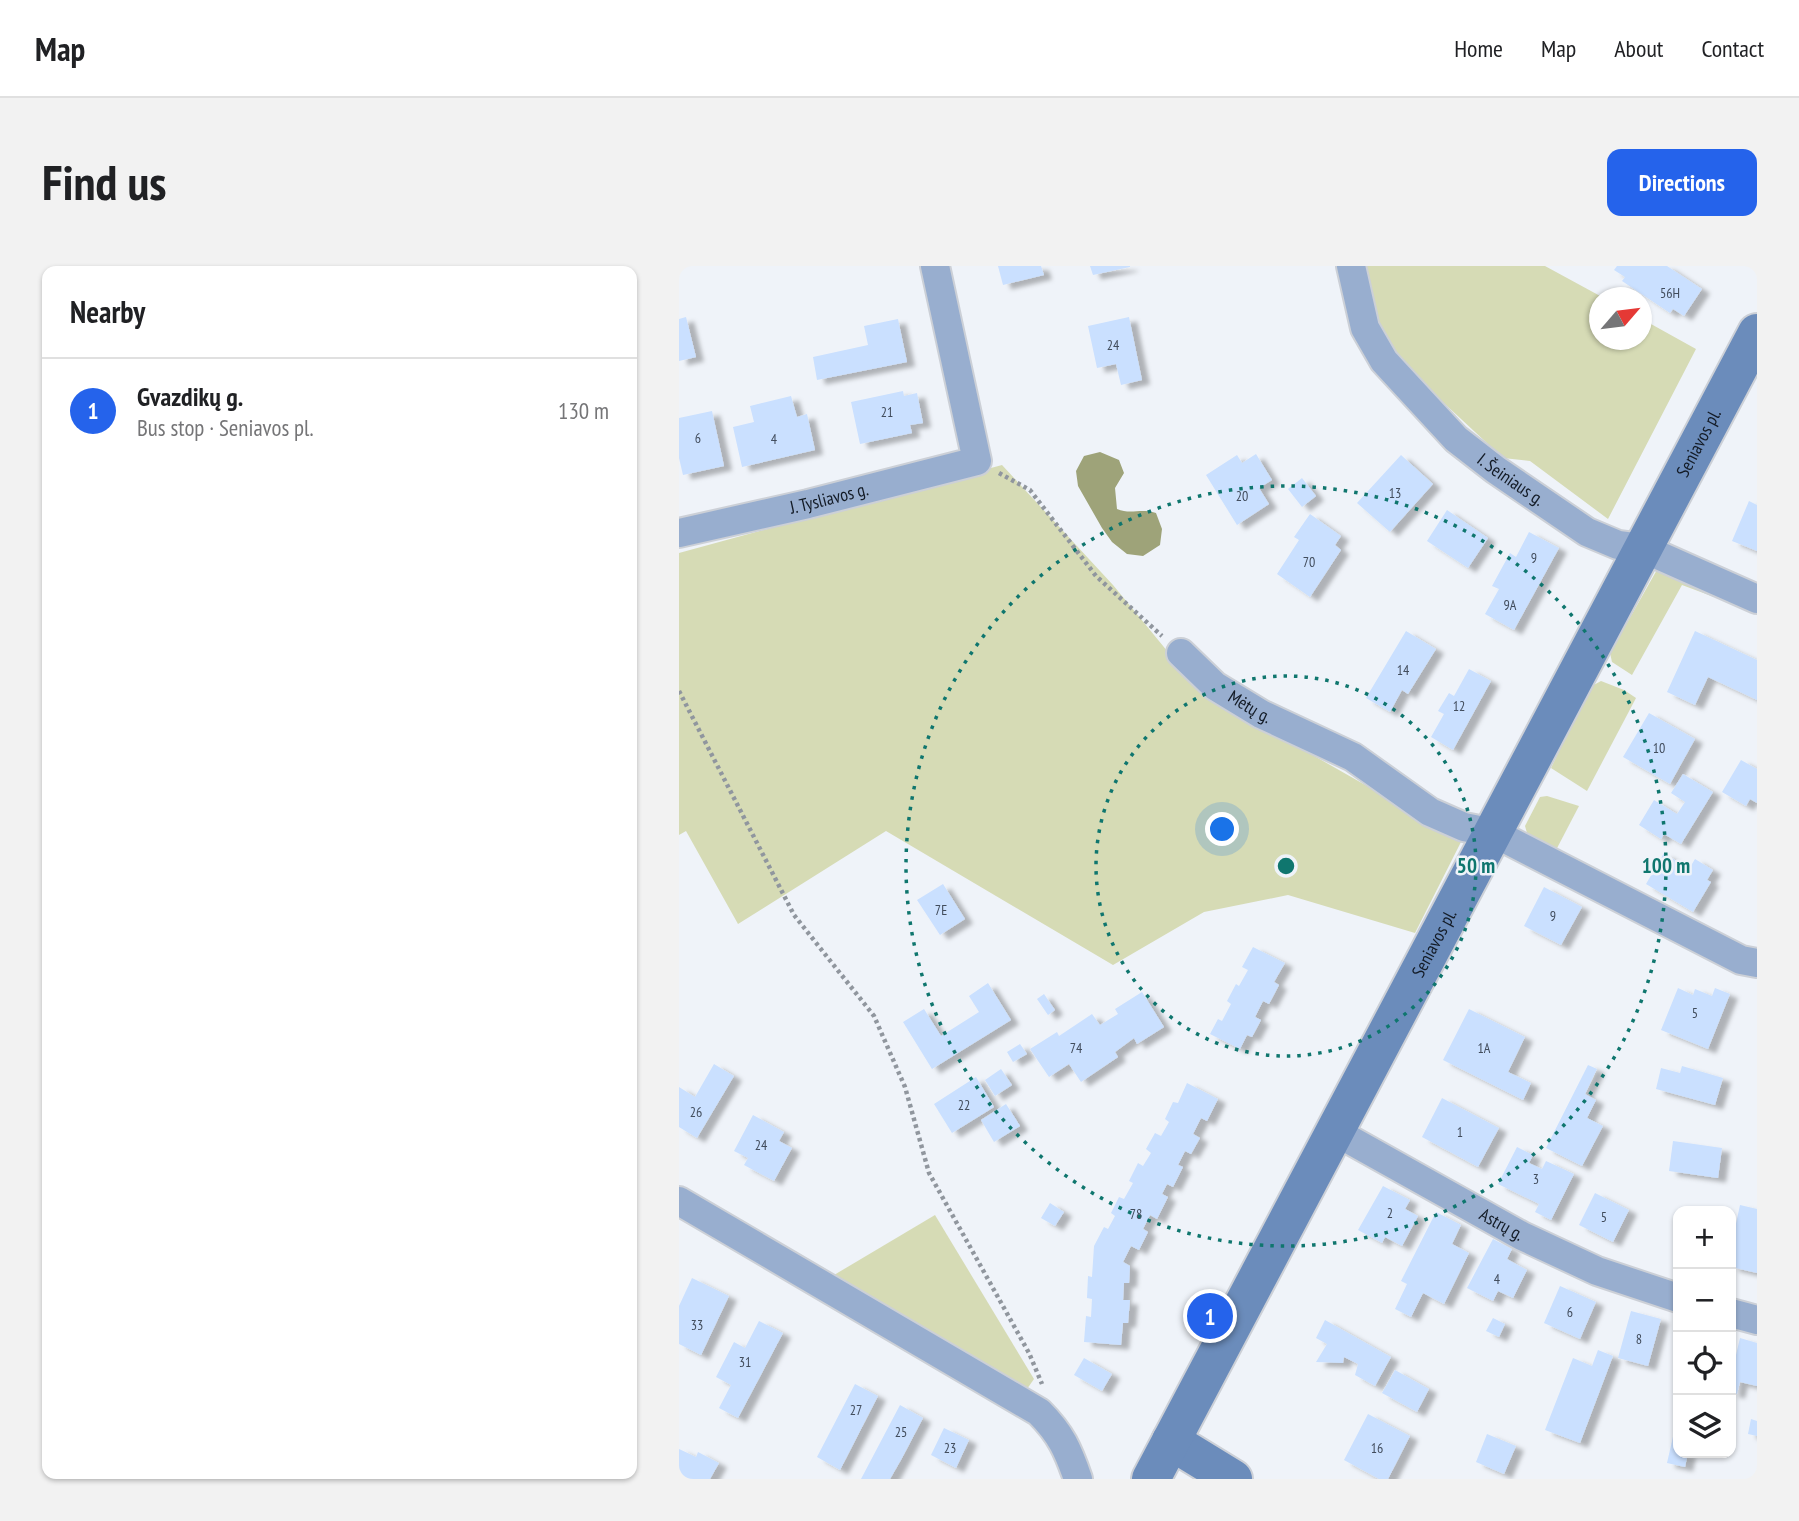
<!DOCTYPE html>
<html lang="en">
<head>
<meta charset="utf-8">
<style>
  :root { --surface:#fff; --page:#f2f2f2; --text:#202124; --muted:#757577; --line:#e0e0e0; --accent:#2563eb }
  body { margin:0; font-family:"PT Sans Narrow",sans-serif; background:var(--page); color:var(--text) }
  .controls { position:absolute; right:21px; bottom:21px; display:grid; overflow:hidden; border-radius:14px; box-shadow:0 2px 5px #0004 }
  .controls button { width:63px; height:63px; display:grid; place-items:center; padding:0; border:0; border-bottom:2px solid var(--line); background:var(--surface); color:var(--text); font:35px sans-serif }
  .compass { position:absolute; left:910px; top:21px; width:63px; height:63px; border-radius:50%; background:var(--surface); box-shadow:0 2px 5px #0004; rotate:62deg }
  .you { position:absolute; left:544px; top:564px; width:24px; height:24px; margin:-18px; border:5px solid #fff; border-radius:50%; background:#1a73e8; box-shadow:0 0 0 10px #1a73e833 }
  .badge { display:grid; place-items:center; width:46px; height:46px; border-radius:50%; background:var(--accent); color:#fff; font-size:23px; font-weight:700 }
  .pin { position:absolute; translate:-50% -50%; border:4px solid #fff; box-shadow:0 2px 7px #0006 }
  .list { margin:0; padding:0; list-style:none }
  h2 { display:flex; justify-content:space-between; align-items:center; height:91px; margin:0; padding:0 28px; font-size:30px }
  h2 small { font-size:23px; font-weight:400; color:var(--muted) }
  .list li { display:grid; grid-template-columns:46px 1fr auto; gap:21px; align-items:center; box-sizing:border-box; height:105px; padding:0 28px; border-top:2px solid var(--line) }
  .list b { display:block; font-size:26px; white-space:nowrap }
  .list p { margin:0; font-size:23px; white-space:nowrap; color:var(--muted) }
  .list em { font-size:23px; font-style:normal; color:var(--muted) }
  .icon { flex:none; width:38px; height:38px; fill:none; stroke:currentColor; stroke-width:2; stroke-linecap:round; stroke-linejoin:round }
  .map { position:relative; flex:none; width:1078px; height:1213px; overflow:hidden; border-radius:14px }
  header { display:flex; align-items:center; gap:42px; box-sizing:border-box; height:98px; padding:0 35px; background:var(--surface); border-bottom:2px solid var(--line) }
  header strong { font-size:33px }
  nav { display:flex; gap:38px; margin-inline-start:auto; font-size:24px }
  .intro { display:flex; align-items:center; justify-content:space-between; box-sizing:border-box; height:168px; padding:0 42px }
  h1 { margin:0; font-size:49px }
  .button { padding:18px 32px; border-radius:14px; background:var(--accent); color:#fff; font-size:24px; font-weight:700 }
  main { display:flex; gap:42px; padding:0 42px }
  aside { flex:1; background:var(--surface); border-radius:14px; box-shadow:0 2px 5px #0004 }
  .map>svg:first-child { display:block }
</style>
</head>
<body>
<header>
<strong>Map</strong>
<nav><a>Home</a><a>Map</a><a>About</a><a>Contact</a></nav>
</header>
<div class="intro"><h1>Find us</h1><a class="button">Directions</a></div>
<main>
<aside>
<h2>Nearby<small></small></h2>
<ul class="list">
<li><span class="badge">1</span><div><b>Gvazdikų g.</b><p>Bus stop · Seniavos pl.</p></div><em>130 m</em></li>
</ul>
</aside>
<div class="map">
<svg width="1078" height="1213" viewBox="0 0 1078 1213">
  <defs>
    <filter id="shadow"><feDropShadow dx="8" dy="4.5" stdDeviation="2" flood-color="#0004"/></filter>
  </defs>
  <rect width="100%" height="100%" fill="#eff3f9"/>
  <g fill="#d6dbb5">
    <polygon points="682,0 866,0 923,31 920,32 920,74 962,74 963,53 1017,83 929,253 851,195 824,192 711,87 689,44"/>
    <polygon points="323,199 434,319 521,425 783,574 736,667 609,629 525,646 434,699 207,565 59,658 7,565 0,569 0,287"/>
    <polygon points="979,302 1031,323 1035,331 1003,319 953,409 933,396 931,387"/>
    <polygon points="922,415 945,424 957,432 908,525 872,502 911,421"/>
    <polygon points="868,530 900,540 876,586 848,567 846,560 861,531"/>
    <polygon points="256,949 355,1113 348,1123 150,1012"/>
  </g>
  <path fill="#9ea379" d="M421,186l19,8 5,13 -9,15 2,21c14,6 23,-1 39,4l6,16 -2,16 -17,11 -16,-2 -15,-12 -10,-14 -24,-42 -2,-15 8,-15z"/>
  <g fill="#cae0ff" filter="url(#shadow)">
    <polygon points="319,0 362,0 365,9 324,19"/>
    <polygon points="411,0 451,0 451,1 414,9"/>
    <polygon points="938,0 988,0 1023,23 1005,50 994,43 991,47 943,15 946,11 935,4"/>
    <polygon points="7,51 17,91 0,95 0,53"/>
    <polygon points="450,51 463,114 442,119 437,98 418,102 409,60"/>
    <polygon points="219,53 228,96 138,114 134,91 189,79 185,60"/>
    <polygon points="224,125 225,130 238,127 244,157 231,159 233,167 181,178 172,136"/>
    <polygon points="112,130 118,151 128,148 136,184 63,201 54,161 75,156 71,140"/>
    <polygon points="33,145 45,200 4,209 0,192 0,152"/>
    <polygon points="577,188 593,214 580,222 590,238 558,259 527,209 558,189 563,197"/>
    <polygon points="722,189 754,218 711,266 678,237"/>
    <polygon points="623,212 637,230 623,241 609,223"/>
    <polygon points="1070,235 1078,239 1078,285 1053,275"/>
    <polygon points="768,244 809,272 789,302 748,275"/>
    <polygon points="631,248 662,270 656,279 662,284 631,331 598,308 620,274 615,271"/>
    <polygon points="850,266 880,282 835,364 806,348 820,323 813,320 831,287 837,291"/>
    <polygon points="727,365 757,383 729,428 723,424 711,446 687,432"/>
    <polygon points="1016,365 1078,394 1078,434 1029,411 1016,439 988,426"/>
    <polygon points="790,403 812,415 774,484 752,471 765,448 759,445 770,427 775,430"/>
    <polygon points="970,447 1016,473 991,518 944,491"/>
    <polygon points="1062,494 1078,503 1078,537 1071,533 1067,540 1043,526"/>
    <polygon points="1004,508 1034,526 1002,578 985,568 982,573 960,559 975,534 998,548 1006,536 992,527"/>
    <polygon points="985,587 1010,603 1016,593 1034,604 1028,614 1032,616 1014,646 967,618"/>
    <polygon points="264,618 286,653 261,669 238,634"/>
    <polygon points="865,621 903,641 882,679 845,660"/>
    <polygon points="574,681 606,697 595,716 600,719 590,738 584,735 576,751 582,754 573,771 568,769 561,783 531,768 539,753 543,755 552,738 548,735 557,718 560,720 569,704 563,701"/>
    <polygon points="309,717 332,754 253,803 224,756 245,743 262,770 300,746 290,730"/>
    <polygon points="999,722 1014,729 1016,723 1033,730 1036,722 1051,728 1029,783 982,764"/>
    <polygon points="463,726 485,761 458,778 455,772 436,786 439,791 402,816 390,798 370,811 351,783 378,766 380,770 413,748 421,759 439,748 436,743"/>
    <polygon points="365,728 376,744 369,749 358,733"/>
    <polygon points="790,743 846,771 829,806 852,817 844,834 764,794"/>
    <polygon points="341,778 348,788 334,796 328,786"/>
    <polygon points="35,798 55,810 18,872 0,861 0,821 16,831"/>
    <polygon points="909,799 918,803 906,828 917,834 908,852 924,860 903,900 867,882"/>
    <polygon points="1003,800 1044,812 1036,839 977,823 982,802 1001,807"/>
    <polygon points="322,803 333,819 316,830 306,814"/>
    <polygon points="297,811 315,841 273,867 255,838"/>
    <polygon points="508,817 539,833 528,855 522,852 514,868 521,872 512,888 506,885 499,899 504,901 494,921 488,918 483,928 489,931 478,953 471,949 464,963 469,966 460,984 452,980 444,996 451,1000 450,1017 445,1017 444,1034 451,1034 449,1057 444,1057 442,1079 405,1076 407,1050 412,1051 413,1033 408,1032 409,1010 413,1011 415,980 425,961 429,963 436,950 432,947 440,931 445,933 454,917 450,915 459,897 464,900 472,887 467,883 476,867 482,870 490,856 486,853 494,836 499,837"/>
    <polygon points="763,832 820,862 799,901 743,871"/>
    <polygon points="327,838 341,860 315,876 302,854"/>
    <polygon points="74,849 105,866 100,875 113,882 95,915 65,899 69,892 55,885"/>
    <polygon points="994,875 1043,882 1039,912 990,905"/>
    <polygon points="838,881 854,889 850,897 863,903 867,895 895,908 872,954 856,946 860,938 819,918"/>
    <polygon points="704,920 731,934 726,943 739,950 723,980 706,971 703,977 679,964"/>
    <polygon points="916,927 950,944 934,976 900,959"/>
    <polygon points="371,937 385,946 376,960 362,952"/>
    <polygon points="1061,939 1078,943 1078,1007 1052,1001 1052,981"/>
    <polygon points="757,946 782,959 773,978 790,987 765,1038 744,1027 732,1051 716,1043 728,1018 722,1015"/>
    <polygon points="814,973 833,983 828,993 848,1004 834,1032 819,1025 814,1035 788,1022"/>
    <polygon points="13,1012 50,1030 22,1089 0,1078 0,1040"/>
    <polygon points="881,1020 917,1036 901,1073 865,1057"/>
    <polygon points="952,1045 982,1053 969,1100 939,1092"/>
    <polygon points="814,1052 826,1058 820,1071 807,1065"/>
    <polygon points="646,1054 712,1091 696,1120 676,1109 679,1098 665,1091 664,1097 637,1096 648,1078 637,1072"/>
    <polygon points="80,1055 104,1067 59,1152 40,1142 52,1119 37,1111 55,1076 66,1082"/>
    <polygon points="1061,1072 1078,1077 1078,1120 1061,1116 1058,1128 1052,1127 1052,1087 1057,1089"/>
    <polygon points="919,1084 934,1090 901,1177 866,1164 894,1092 913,1100"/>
    <polygon points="405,1092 433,1108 423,1125 395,1109"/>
    <polygon points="716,1104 750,1123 738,1146 703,1127"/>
    <polygon points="176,1118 199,1130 161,1204 138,1191"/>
    <polygon points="221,1139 244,1152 223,1192 211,1213 182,1213"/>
    <polygon points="689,1148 731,1170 709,1213 700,1213 665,1194"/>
    <polygon points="998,1153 999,1187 1009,1187 1006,1201 988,1197"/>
    <polygon points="1072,1153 1078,1155 1078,1170 1069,1168"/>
    <polygon points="265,1162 290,1174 277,1202 252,1189"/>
    <polygon points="808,1168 837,1180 825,1208 797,1196"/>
    <polygon points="0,1183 17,1191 19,1186 40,1197 31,1213 0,1213"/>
  </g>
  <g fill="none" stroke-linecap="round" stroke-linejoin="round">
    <defs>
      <g id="street">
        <path id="s1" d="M672,0l14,62 19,33 72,78 40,31 91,62 31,13 24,3 115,51"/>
        <path id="s2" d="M0,267l129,-29 169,-43 -42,-195"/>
        <path id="s3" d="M502,387l34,33 46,28 92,43 77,55 34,15 30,6 247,127 16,3"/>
        <path id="s4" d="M655,865l188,105 75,35 81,27"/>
        <path d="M0,935l360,211c22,22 29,38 39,67"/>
        <polyline points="1052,1047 1078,1054"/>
      </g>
      <g id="secondary">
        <polyline points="492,1175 554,1213"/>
        <path id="s5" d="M472,1213l606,-1146"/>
      </g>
    </defs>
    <use href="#street" stroke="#ccd0d7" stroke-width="32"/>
    <use href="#secondary" stroke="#ccd0d7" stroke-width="42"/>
    <g stroke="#90969e" stroke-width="4.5" stroke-dasharray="3.5 3.5" stroke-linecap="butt">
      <polyline points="320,207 351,224 417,310 483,370"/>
      <polyline points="0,425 115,649 195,750 226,821 250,907 350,1087 363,1118"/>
    </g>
    <use href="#street" stroke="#98aecf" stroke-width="28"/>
    <use href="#secondary" stroke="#6b8cbb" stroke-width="38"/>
  </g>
  <g fill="none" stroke="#0f766e" stroke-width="3.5" stroke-dasharray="3.5 7">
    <circle cx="607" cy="600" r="190"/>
    <circle cx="607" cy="600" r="380"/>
  </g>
  <g text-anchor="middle" stroke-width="5" stroke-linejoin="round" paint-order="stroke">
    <g font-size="14" fill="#414c5c">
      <text x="991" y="32">56H</text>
      <text x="434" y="84">24</text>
      <text x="208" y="151">21</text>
      <text x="19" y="177">6</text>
      <text x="95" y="178">4</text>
      <text x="716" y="232">13</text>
      <text x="563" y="235">20</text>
      <text x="855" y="297">9</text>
      <text x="630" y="301">70</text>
      <text x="831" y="344">9A</text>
      <text x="724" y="409">14</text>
      <text x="780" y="445">12</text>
      <text x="980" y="487">10</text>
      <text x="262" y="649">7E</text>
      <text x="874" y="655">9</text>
      <text x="1016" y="752">5</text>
      <text x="397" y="787">74</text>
      <text x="805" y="787">1A</text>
      <text x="285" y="844">22</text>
      <text x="17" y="851">26</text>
      <text x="781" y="871">1</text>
      <text x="82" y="884">24</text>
      <text x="857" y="918">3</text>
      <text x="711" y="952">2</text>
      <text x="457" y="953">78</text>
      <text x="925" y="956">5</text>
      <text x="818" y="1018">4</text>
      <text x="891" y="1051">6</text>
      <text x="18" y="1064">33</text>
      <text x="960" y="1078">8</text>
      <text x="66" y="1101">31</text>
      <text x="177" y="1149">27</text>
      <text x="222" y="1171">25</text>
      <text x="271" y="1187">23</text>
      <text x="698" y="1187">16</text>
    </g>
    <g font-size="18" fill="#131b26" stroke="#eff3f9">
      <text dy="6" stroke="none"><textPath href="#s5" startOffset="1172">Seniavos pl.</textPath></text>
      <text dy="6" stroke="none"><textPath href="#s1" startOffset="276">I. Šeiniaus g.</textPath></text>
      <text dy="6" stroke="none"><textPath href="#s2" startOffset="154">J. Tysliavos g.</textPath></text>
      <text dy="6" stroke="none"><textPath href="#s3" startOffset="88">Mėtų g.</textPath></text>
      <text dy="6" stroke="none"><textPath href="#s5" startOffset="606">Seniavos pl.</textPath></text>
      <text dy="6" stroke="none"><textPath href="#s4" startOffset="192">Astrų g.</textPath></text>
    </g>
  </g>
  <circle cx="607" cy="600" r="10" fill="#0f766e" stroke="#eff3f9" stroke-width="3.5"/>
  <g font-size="21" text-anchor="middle" font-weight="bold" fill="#0f766e" stroke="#eff3f9" stroke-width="5" stroke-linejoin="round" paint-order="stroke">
    <text x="797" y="607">50 m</text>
    <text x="987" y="607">100 m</text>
  </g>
</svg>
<div class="controls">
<button>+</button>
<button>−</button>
<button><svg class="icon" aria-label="locate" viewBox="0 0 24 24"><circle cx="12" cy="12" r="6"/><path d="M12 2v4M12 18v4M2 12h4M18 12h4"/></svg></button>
<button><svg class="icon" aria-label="layers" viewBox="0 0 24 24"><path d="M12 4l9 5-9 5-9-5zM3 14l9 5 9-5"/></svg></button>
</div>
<svg class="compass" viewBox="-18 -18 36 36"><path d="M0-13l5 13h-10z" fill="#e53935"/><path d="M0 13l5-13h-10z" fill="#757577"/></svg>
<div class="you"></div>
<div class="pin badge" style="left:531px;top:1050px">1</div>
</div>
</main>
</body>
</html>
